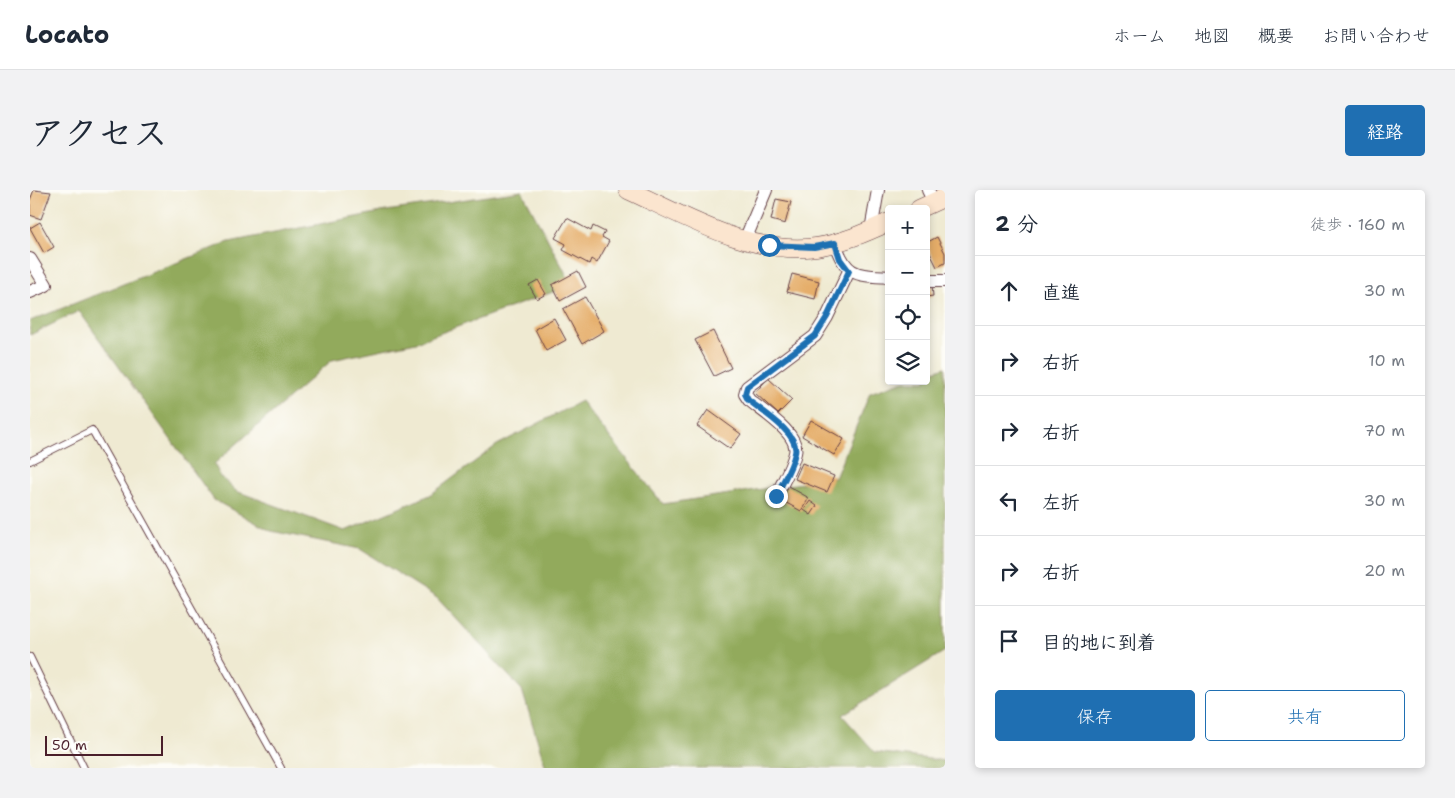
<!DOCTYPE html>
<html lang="ja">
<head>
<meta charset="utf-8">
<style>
  :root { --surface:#fff; --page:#f2f2f3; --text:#1f2937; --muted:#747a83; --line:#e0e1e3; --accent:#1f6fb2 }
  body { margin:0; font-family:"Shantell Sans","Klee One",sans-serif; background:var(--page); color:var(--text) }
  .controls { position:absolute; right:15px; top:15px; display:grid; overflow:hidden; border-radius:5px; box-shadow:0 2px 8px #0003 }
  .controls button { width:45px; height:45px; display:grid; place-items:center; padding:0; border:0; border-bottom:1px solid var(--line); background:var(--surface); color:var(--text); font:25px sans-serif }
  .scale { position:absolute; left:15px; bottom:12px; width:118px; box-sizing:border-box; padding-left:5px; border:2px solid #4a1f2b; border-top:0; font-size:14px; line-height:18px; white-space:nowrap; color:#4a1f2b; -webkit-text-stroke:4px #fdfcf7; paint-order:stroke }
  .stop { position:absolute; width:15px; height:15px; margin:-11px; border:4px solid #1f6fb2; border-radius:50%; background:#fff }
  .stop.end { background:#1f6fb2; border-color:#fff; box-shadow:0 1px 5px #0008 }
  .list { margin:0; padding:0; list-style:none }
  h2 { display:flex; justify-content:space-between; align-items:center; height:65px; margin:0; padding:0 20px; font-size:21px }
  h2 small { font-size:16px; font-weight:400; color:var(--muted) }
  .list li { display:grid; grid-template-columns:32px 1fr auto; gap:15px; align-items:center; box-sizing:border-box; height:70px; padding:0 20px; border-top:1px solid var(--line) }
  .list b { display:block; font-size:19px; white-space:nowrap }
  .list em { font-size:16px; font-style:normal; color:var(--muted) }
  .actions { display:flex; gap:10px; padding:15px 20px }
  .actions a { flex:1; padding:11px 0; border:1px solid var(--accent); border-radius:5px; text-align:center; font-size:18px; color:var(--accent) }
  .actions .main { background:var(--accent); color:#fff }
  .icon { flex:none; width:28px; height:28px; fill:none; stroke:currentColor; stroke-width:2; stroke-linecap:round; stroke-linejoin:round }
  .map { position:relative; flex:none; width:915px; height:578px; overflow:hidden; border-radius:5px }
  header { display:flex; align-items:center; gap:30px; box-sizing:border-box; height:70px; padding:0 25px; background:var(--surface); border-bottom:1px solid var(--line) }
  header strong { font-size:24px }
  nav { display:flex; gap:28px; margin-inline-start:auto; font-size:18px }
  .intro { display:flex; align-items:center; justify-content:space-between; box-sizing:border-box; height:120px; padding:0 30px }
  h1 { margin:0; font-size:35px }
  .button { padding:12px 22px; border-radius:5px; background:var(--accent); color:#fff; font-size:18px; font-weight:700 }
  main { display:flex; gap:30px; padding:0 30px }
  aside { flex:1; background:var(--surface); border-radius:5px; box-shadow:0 2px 8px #0003 }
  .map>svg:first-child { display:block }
</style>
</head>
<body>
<header>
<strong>Locato</strong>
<nav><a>ホーム</a><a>地図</a><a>概要</a><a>お問い合わせ</a></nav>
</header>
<div class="intro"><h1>アクセス</h1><a class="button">経路</a></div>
<main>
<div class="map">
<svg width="915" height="578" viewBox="0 0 915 578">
  <rect width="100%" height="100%" fill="#fdfcf7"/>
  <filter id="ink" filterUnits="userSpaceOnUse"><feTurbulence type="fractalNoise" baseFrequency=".02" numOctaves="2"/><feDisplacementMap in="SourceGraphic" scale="10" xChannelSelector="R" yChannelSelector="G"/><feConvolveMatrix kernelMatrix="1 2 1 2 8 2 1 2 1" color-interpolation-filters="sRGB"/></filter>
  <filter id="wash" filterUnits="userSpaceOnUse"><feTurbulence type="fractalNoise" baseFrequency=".0096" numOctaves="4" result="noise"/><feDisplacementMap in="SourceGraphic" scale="20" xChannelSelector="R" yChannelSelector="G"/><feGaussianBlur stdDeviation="1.12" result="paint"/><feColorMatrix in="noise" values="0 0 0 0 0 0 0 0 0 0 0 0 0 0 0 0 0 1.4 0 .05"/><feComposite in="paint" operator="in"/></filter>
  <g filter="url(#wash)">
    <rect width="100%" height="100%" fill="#efead2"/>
    <polygon fill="#92aa5b" stroke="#6e6443" points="492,1 542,95 386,152 302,170 184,274 191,287 206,301 315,341 400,305 467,255 551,211 633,314 805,288 840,203 874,191 896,191 896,184 915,177 915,461 812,525 845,562 915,571 915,578 516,578 492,500 407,408 330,359 241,341 184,310 49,121 0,145 0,131 199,52 356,21"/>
    <g id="blocks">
      <g fill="#e5ad69">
        <polygon points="4,0 21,2 11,29 0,25 0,10"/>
        <polygon points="746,9 761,12 755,34 741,30"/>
        <polygon points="537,28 561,41 563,36 575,42 572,47 579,51 567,73 561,69 559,74 533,60 536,54 525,48"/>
        <polygon points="10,32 24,57 14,63 0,38"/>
        <polygon points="907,47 915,63 915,73 907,77 896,55 896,53"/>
        <polygon points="548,81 556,97 530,111 522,95"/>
        <polygon points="762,84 789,91 785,109 757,102"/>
        <polygon points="508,90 516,104 507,109 499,95"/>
        <polygon points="902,95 903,106 896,107 896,96"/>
        <polygon points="555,107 574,141 552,154 533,119"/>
        <polygon points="524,128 536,150 516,161 505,139"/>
        <polygon points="683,141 701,178 684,186 665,150"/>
        <polygon points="738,188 762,210 748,224 725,203"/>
        <polygon points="678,220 711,244 700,259 667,236"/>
        <polygon points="781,230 814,249 804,265 772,246"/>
        <polygon points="772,273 804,286 797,302 765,289"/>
        <polygon points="758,296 779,308 771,321 751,310"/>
        <polygon points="780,311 787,316 781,325 774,320"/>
      </g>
    </g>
  </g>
  <g filter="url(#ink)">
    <use href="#blocks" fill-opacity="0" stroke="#633d44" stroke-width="1"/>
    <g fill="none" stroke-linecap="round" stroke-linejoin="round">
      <defs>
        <g id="lane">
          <polyline points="0,271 62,240 251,578"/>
          <polyline points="0,467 54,578"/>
        </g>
        <g id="street">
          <polyline points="898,0 904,12"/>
          <polyline points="841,40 848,0"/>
          <polyline points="715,50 736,0"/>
          <path d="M805,53c11,34 22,32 54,34"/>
          <polyline points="0,69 16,95 0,102"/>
          <polyline points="896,91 915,91"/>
          <path d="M746,306c6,-13 16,-28 19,-43 5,-19 -33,-42 -46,-53l-4,-6 2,-7 68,-51 12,-19 22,-46"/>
        </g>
        <g id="secondary">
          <path d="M598,0c57,26 123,66 188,57 26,-4 49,-14 73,-25"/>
          <polyline points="889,19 915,7"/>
        </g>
      </defs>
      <use href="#lane" stroke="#633d44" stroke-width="8"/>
      <use href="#street" stroke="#633d44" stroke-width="14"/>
      <use href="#secondary" stroke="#633d44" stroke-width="19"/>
      <use href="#lane" stroke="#fff" stroke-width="6"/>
      <use href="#street" stroke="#fff" stroke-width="12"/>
      <use href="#secondary" stroke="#fbe5cf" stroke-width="18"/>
    </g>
  </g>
  <g fill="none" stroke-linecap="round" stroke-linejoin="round" filter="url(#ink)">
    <path stroke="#1f6fb2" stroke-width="6" d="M739,55l45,2 21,-4 5,16 9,12 -22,46 -12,19 -68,51 -2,7 3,6c14,11 52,34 47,53 -3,15 -13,30 -19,43"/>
  </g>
</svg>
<div class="controls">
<button>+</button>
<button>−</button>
<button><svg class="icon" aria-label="locate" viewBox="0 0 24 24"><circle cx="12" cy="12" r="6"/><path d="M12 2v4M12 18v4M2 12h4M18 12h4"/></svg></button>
<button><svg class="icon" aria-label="layers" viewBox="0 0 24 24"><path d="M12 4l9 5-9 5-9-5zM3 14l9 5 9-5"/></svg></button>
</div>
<div class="scale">50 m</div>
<div class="stop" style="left:739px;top:55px"></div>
<div class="stop end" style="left:746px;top:306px"></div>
</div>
<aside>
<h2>2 分<small>徒歩 · 160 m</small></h2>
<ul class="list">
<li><svg class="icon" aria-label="ahead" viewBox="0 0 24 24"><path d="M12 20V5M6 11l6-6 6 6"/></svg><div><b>直進</b></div><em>30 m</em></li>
<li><svg class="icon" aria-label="right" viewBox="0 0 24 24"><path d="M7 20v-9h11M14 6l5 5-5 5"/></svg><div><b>右折</b></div><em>10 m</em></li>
<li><svg class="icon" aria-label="right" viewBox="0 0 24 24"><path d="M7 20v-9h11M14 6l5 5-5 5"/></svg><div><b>右折</b></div><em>70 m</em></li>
<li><svg class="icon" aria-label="left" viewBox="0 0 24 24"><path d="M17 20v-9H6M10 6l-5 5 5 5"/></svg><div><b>左折</b></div><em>30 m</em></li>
<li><svg class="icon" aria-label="right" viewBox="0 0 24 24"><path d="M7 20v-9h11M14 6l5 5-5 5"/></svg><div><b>右折</b></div><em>20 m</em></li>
<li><svg class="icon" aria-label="arrive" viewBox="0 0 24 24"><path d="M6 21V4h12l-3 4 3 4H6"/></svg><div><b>目的地に到着</b></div></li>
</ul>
<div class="actions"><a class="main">保存</a><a>共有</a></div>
</aside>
</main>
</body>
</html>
